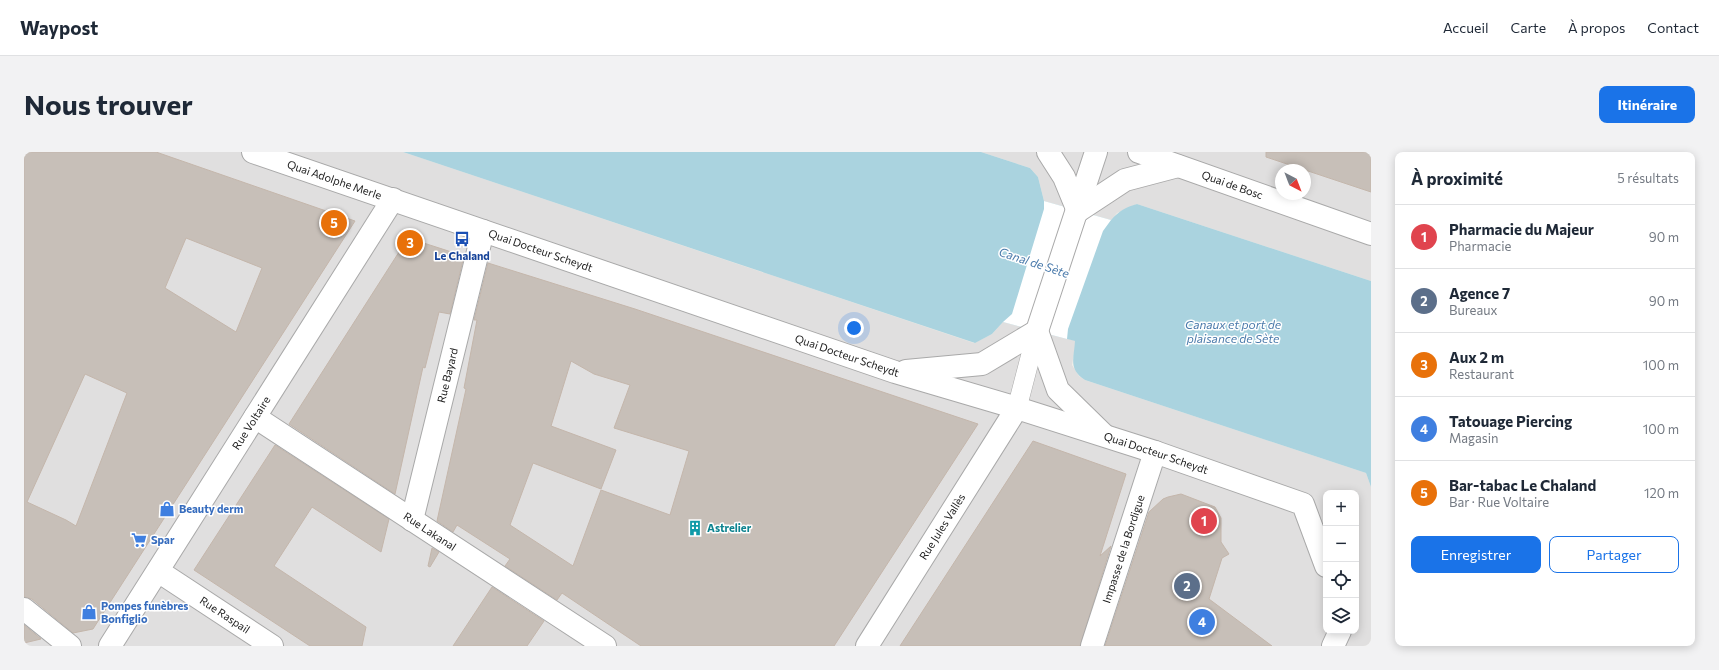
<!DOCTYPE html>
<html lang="fr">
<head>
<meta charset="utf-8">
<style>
  :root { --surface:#fff; --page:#f2f2f3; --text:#1f2937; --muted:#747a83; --line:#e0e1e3; --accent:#1a73e8 }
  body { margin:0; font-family:Commissioner,sans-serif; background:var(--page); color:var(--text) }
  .controls { position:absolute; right:12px; bottom:12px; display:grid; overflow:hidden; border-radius:8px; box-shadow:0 2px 10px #0003 }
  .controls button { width:36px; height:36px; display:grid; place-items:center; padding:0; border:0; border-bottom:1px solid var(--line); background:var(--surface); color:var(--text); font:20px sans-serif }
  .compass { position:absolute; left:1251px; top:12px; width:36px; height:36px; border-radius:50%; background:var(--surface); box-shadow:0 2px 10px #0003; rotate:138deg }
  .you { position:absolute; left:830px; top:176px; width:14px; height:14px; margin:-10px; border:3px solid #fff; border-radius:50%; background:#1a73e8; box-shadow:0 0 0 6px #1a73e833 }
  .badge { display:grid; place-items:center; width:26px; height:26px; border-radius:50%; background:var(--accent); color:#fff; font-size:13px; font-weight:700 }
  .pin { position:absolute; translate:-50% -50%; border:2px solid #fff; box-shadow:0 1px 4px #0006 }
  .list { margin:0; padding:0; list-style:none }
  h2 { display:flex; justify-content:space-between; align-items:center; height:52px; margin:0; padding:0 16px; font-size:17px }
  h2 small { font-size:13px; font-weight:400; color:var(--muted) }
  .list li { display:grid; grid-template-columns:26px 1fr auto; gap:12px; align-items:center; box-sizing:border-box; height:64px; padding:0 16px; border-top:1px solid var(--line) }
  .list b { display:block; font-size:15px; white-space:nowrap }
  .list p { margin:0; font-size:13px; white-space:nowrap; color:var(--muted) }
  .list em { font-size:13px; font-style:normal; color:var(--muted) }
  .actions { display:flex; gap:8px; padding:12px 16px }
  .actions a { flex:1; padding:9px 0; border:1px solid var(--accent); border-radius:8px; text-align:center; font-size:14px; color:var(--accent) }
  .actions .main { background:var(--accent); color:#fff }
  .icon { flex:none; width:22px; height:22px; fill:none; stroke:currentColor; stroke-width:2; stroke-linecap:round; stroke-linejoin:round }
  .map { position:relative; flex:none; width:1347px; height:494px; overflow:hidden; border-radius:8px }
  header { display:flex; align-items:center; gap:24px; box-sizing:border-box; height:56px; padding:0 20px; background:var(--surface); border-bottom:1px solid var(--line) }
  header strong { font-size:19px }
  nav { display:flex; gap:22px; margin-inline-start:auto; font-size:14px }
  .intro { display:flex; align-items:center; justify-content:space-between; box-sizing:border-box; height:96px; padding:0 24px }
  h1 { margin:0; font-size:28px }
  .button { padding:10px 18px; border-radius:8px; background:var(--accent); color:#fff; font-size:14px; font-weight:700 }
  main { display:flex; gap:24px; padding:0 24px }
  aside { flex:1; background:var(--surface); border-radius:8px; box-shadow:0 2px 10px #0003 }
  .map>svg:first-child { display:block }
</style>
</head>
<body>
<header>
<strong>Waypost</strong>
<nav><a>Accueil</a><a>Carte</a><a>À propos</a><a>Contact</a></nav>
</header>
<div class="intro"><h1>Nous trouver</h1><a class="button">Itinéraire</a></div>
<main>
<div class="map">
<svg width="1347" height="494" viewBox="0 0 1347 494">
  <rect width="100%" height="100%" fill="#f2efe9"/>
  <g fill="#e0dfdf" fill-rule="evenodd">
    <path d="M0,0h379l571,191 18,-9 11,-12 73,19 -4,24 7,11 6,4 281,93 5,14v159h-1347zM1302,341h30v138h-30z"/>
    <path d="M957,0h390v129l-234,-77 -20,9 -6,7 -67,-19 -6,-24 -8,-9zM1257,18h24v24h-24z"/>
  </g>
  <path fill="#aad3df" d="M379,0h578l49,16 8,9 6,24 67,19c8,-9 15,-13 26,-16l234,77v206l-5,-14 -281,-93c-17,-11 -11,-22 -10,-39l-72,-19 -11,12 -17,9z"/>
  <polygon fill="#fff" points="1020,49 1087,68 1079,79 1044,177 1043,187 979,170 988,162 1020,57"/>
  <g fill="#c7bfb8" stroke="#c4b6ab" fill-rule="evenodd">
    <path d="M0,0h132l199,69 -262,408 -20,4 -41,-34 -8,-2zM162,86l76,30 -26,64 -71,-44zM61,222l42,19 -51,133 -10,-6 -39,-18z"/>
    <polygon points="1242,0 1347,0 1347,40 1242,5"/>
    <polygon points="384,86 440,104 426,162 415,160 401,216 399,215 371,342 265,272"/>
    <path d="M464,111l147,46 343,115 -144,222h-193l-79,-53 -5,7 -52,-34 5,-7 -53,-34 -4,7 -16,-11 29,-132 -2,-1 13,-68h-3zM547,209l23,13 36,11 -16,43 75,23 -19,64 -69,-25 -28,76 -63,-41 23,-62 68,26 15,-39 -65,-24z"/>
    <polygon points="1009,289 1102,322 1076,404 1087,394 1056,494 876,494"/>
    <polygon points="251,293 365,367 357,400 288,355 250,414 342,475 338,494 286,494 170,418"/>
    <polygon points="1157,342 1191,355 1197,366 1197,390 1205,402 1198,406 1185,447 1248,494 1081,494 1125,360 1139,347 1144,345"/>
    <polygon points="408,396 415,400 406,415 404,414"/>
    <polygon points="468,435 520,469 503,494 429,494"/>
    <polygon points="0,473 17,487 0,491"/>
  </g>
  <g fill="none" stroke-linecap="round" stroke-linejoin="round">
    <defs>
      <polyline id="service" points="993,256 1013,179"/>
      <g id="minor">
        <path id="s1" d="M229,0l642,220 122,36 138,44 148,52 23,62"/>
        <polyline points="1024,0 1040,25 1054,59"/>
        <polyline points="1054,59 1101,28 1154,14"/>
        <polyline points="1013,179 1072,0"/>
        <polyline points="1013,179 1034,238 1079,282"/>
        <polyline points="882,219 958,212 1013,179"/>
        <path id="s2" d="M231,265l350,229"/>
        <path id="s3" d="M388,368l71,-289"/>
        <path id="s4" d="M134,419l114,75"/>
        <polyline points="0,457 46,494"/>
        <path id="s5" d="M86,494l283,-447"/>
        <path id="s6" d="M843,494l150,-238"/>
        <path id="s7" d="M1068,494l63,-194"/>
        <polyline points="1309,494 1316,479"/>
      </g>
      <g id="tertiary">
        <path id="s8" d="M1115,0l232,82"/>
      </g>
    </defs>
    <use href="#service" stroke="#a9a9a9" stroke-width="20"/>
    <use href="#minor" stroke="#a9a9a9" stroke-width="24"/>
    <use href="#tertiary" stroke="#a9a9a9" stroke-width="24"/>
    <use href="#service" stroke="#fff" stroke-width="19"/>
    <use href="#minor" stroke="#fff" stroke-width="22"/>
    <use href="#tertiary" stroke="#fff" stroke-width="22"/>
  </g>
  <defs>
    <symbol id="bus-bare" viewBox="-9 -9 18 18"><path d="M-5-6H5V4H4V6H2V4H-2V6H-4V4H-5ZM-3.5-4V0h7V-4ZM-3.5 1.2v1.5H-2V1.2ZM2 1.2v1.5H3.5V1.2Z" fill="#1a4fb4" stroke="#fff" stroke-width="2.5" paint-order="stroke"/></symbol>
    <symbol id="shop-bare" viewBox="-9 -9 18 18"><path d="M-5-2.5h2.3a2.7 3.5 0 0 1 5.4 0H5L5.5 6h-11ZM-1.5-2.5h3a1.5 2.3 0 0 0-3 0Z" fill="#3f7fe0" stroke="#fff" stroke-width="2.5" paint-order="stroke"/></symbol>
    <symbol id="building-bare" viewBox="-9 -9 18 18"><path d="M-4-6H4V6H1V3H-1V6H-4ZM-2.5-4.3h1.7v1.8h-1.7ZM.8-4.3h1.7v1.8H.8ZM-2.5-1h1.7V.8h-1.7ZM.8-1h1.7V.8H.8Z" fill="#0f9aa8" stroke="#fff" stroke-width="2.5" paint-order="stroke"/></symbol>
    <symbol id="supermarket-bare" viewBox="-9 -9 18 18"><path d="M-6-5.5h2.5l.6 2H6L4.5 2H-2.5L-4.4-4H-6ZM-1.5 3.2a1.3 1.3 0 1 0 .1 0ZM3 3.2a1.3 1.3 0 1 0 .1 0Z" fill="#3f7fe0" stroke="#fff" stroke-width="2.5" paint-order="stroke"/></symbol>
  </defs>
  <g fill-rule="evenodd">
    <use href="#bus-bare" x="427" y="76" width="22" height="22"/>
    <use href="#shop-bare" x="132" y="346" width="22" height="22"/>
    <use href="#building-bare" x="660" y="365" width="22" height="22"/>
    <use href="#supermarket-bare" x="104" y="377" width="22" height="22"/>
    <use href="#shop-bare" x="54" y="449" width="22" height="22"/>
  </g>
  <g text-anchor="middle" stroke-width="3" stroke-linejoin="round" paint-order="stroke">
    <g font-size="11" fill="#222" stroke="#fff">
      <text dy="4" stroke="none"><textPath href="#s1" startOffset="86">Quai Adolphe Merle</textPath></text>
      <text dy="4" stroke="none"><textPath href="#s8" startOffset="99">Quai de Bosc</textPath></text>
      <text dy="4" stroke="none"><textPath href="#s1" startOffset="304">Quai Docteur Scheydt</textPath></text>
      <text dy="4" stroke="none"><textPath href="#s1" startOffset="628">Quai Docteur Scheydt</textPath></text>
      <text dy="4" stroke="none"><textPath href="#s3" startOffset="149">Rue Bayard</textPath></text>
      <text dy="4" stroke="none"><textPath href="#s5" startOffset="264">Rue Voltaire</textPath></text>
      <text dy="4" stroke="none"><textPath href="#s1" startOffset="952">Quai Docteur Scheydt</textPath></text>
      <text dy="4" stroke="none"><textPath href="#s6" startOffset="141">Rue Jules Vallès</textPath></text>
      <text dy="4" stroke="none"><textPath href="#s2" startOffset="209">Rue Lakanal</textPath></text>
      <text dy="4" stroke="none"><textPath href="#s7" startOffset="102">Impasse de la Bordigue</textPath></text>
      <text dy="4" stroke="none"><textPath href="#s4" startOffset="80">Rue Raspail</textPath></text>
    </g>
    <g font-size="11" font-weight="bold" fill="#164399" stroke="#fff">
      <text x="438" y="108">Le Chaland</text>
    </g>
    <g font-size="11" font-weight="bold" fill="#366cbe" stroke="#fff" text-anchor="start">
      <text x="155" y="361">Beauty derm</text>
      <text x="127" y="392">Spar</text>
      <text x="77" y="458">Pompes funèbres<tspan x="77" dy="13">Bonfiglio</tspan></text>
    </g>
    <g font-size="11" font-weight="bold" fill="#0d838f" stroke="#fff" text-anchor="start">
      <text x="683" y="380">Astrelier</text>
    </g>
    <g font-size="12" font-style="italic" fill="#4a7aab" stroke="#fff">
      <text transform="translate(1010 111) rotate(18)" y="4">Canal de Sète</text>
      <text x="1209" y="177">Canaux et port de<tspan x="1209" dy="14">plaisance de Sète</tspan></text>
    </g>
  </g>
</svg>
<div class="controls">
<button>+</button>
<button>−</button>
<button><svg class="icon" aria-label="locate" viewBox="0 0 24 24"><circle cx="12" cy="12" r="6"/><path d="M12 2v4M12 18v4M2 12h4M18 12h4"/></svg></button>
<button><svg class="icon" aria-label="layers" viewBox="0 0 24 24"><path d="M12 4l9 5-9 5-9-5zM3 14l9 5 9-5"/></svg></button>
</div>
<svg class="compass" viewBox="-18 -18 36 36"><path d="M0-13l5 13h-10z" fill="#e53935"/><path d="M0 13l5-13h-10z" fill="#747a83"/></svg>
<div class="you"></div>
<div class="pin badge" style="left:1180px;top:369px;background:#e0444e">1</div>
<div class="pin badge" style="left:1163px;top:434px;background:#5c6f8a">2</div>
<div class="pin badge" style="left:386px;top:91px;background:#e8710a">3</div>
<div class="pin badge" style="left:1178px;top:470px;background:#3f7fe0">4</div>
<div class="pin badge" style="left:310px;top:71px;background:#e8710a">5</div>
</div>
<aside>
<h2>À proximité<small>5 résultats</small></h2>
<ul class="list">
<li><span class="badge" style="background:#e0444e">1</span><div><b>Pharmacie du Majeur</b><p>Pharmacie</p></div><em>90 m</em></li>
<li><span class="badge" style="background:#5c6f8a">2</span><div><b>Agence 7</b><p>Bureaux</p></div><em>90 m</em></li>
<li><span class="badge" style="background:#e8710a">3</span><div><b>Aux 2 m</b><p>Restaurant</p></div><em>100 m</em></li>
<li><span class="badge" style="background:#3f7fe0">4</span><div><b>Tatouage Piercing</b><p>Magasin</p></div><em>100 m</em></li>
<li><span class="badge" style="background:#e8710a">5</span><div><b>Bar-tabac Le Chaland</b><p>Bar · Rue Voltaire</p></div><em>120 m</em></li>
</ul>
<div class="actions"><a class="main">Enregistrer</a><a>Partager</a></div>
</aside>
</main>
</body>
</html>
